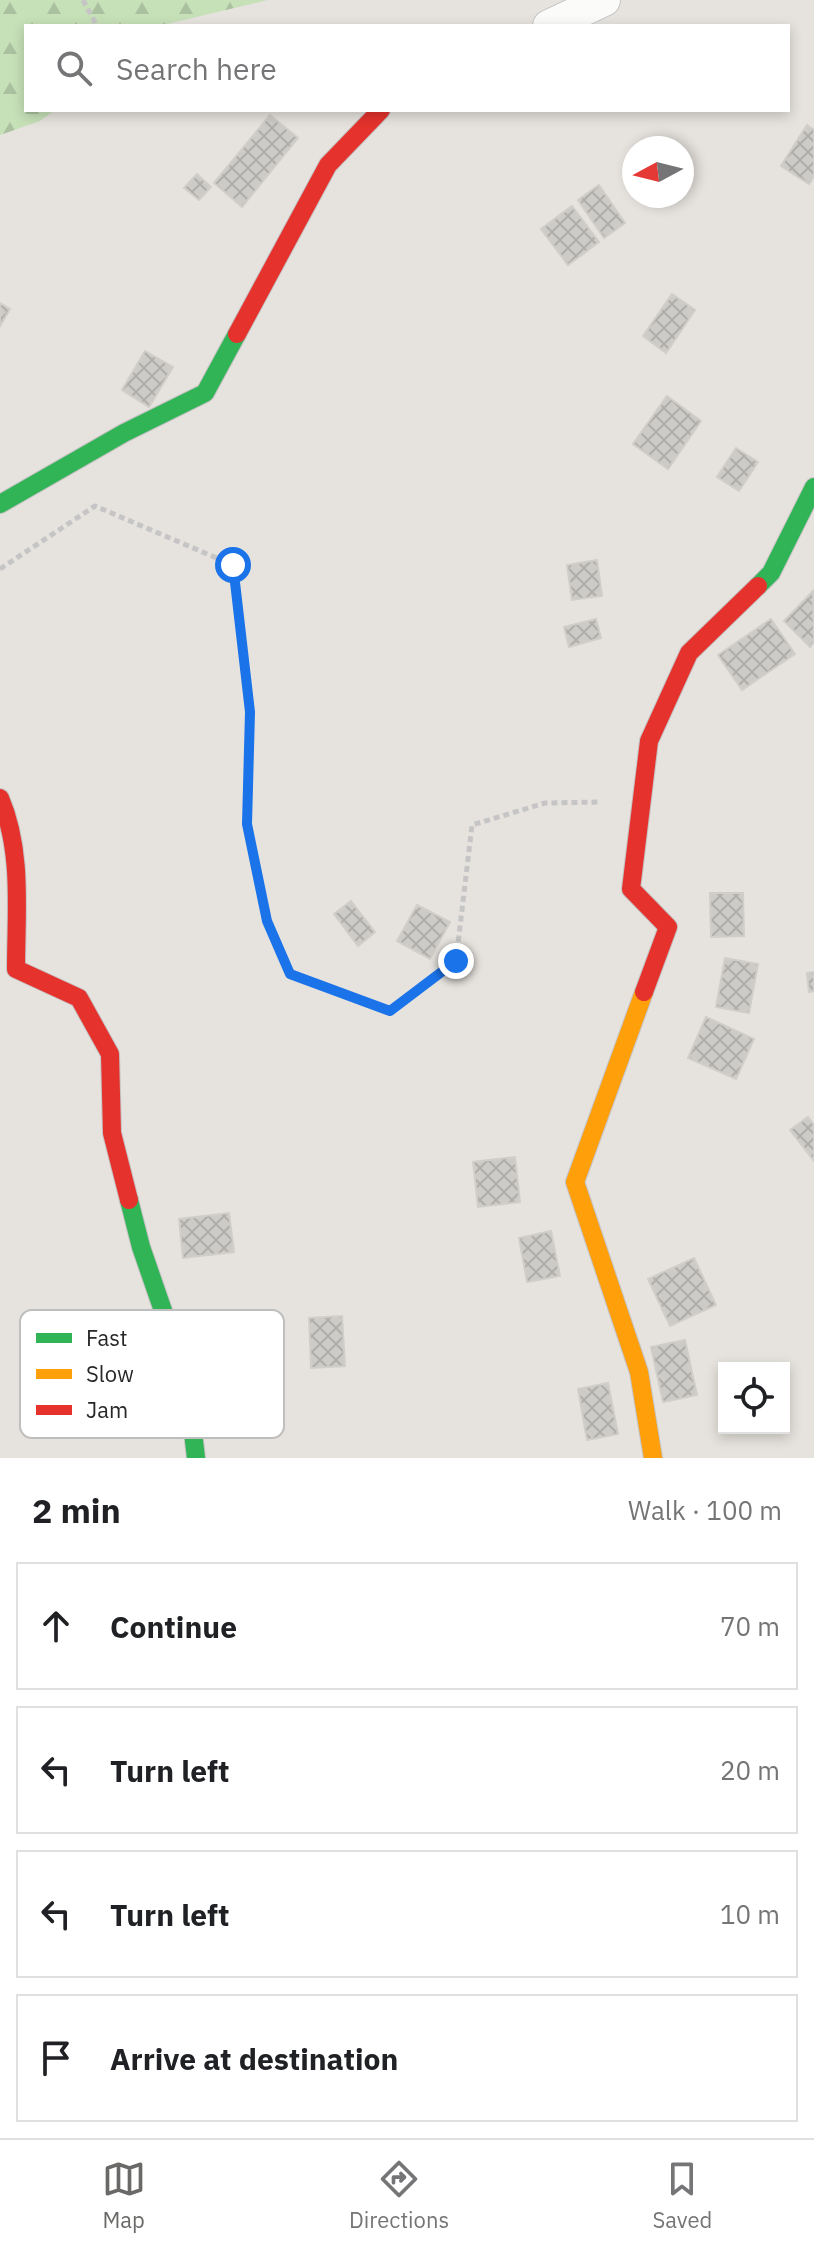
<!DOCTYPE html>
<html lang="en">
<head>
<meta charset="utf-8">
<style>
  :root { --surface:#fff; --page:#f6f6f6; --text:#202124; --muted:#757577; --line:#e0e0e0; --accent:#6a6967 }
  body { margin:0; font-family:"IBM Plex Sans",sans-serif; background:var(--page); color:var(--text) }
  .controls { position:absolute; right:24px; bottom:24px; display:grid; overflow:hidden; border-radius:0px; box-shadow:0 4px 12px #0003 }
  .controls button { width:72px; height:72px; display:grid; place-items:center; padding:0; border:0; border-bottom:2px solid var(--line); background:var(--surface); color:var(--text); font:40px sans-serif }
  .compass { position:absolute; left:622px; top:136px; width:72px; height:72px; border-radius:50%; background:var(--surface); box-shadow:0 4px 12px #0003; rotate:263deg }
  .stop { position:absolute; width:24px; height:24px; margin:-18px; border:6px solid #1a73e8; border-radius:50%; background:#fff }
  .stop.end { background:#1a73e8; border-color:#fff; box-shadow:0 2px 8px #0008 }
  .list { margin:0; padding:0; list-style:none }
  h2 { display:flex; justify-content:space-between; align-items:center; height:104px; margin:0; padding:0 32px; font-size:34px }
  h2 small { font-size:26px; font-weight:400; color:var(--muted) }
  .list li { display:grid; grid-template-columns:52px 1fr auto; gap:24px; align-items:center; box-sizing:border-box; height:128px; margin:0 16px 16px; padding:0 16px; border:2px solid var(--line); border-radius:0px }
  .list b { display:block; font-size:30px; white-space:nowrap }
  .list em { font-size:26px; font-style:normal; color:var(--muted) }
  .icon { flex:none; width:44px; height:44px; fill:none; stroke:currentColor; stroke-width:2; stroke-linecap:round; stroke-linejoin:round }
  .map { position:relative; flex:none; width:814px; height:1458px; overflow:hidden }
  .search { position:absolute; background:var(--surface); box-shadow:0 4px 12px #0003; left:24px; right:24px; top:24px; height:88px; display:flex; align-items:center; gap:20px; box-sizing:border-box; padding:0 28px; border-radius:0px; color:var(--muted); font-size:30px }
  .sheet { height:680px; background:var(--surface) }
  nav { display:flex; justify-content:space-around; align-items:center; box-sizing:border-box; height:112px; border-top:2px solid var(--line); background:var(--surface); font-size:22px; color:var(--muted) }
  nav a { display:grid; justify-items:center; gap:4px }
  nav .on { color:var(--accent) }
  .map>svg:first-child { display:block }
</style>
</head>
<body>
<div class="map">
<svg width="814" height="1458" viewBox="0 0 814 1458">
  <defs>
    <pattern id="forest-firs" width="22" height="20" patternUnits="userSpaceOnUse" patternTransform="scale(2)"><rect width="22" height="20" fill="#c6e0b8"/><path d="M5 1l3.5 6h-7zM16 11l3.5 6h-7z" fill="#aac09e"/></pattern>
    <pattern id="building-cross-hatch" width="8" height="8" patternUnits="userSpaceOnUse" patternTransform="scale(2)"><rect width="8" height="8" fill="#cccbc7"/><path d="M0 0l8 8M0 8l8-8" fill="none" stroke="#afaeab"/></pattern>
  </defs>
  <rect width="100%" height="100%" fill="#e6e3de"/>
  <polygon fill="url(#forest-firs)" points="0,0 268,0 159,26 26,26 26,110 55,110 40,121 0,135"/>
  <g fill="url(#building-cross-hatch)" stroke="#d1ceca" stroke-width="2">
    <polygon points="270,115 298,138 242,207 214,183"/>
    <polygon points="807,125 814,130 814,176 809,184 781,166"/>
    <polygon points="197,174 211,187 199,200 184,188"/>
    <polygon points="599,185 625,223 604,238 578,200"/>
    <polygon points="572,206 599,242 568,265 541,229"/>
    <polygon points="672,294 695,310 666,353 643,336"/>
    <polygon points="0,303 10,309 0,326"/>
    <polygon points="145,351 173,367 149,407 122,390"/>
    <polygon points="667,396 701,421 668,469 633,444"/>
    <polygon points="736,448 758,462 739,491 717,477"/>
    <polygon points="597,560 602,596 572,600 567,565"/>
    <polygon points="813,591 814,642 810,647 784,621"/>
    <polygon points="596,619 601,638 569,647 564,627"/>
    <polygon points="771,619 795,654 742,690 718,655"/>
    <polygon points="710,893 743,893 744,936 711,937"/>
    <polygon points="351,901 375,932 358,946 334,914"/>
    <polygon points="417,905 450,922 430,959 397,941"/>
    <polygon points="725,958 758,964 749,1013 716,1007"/>
    <polygon points="814,972 814,991 809,992 807,973"/>
    <polygon points="706,1017 754,1039 736,1079 688,1058"/>
    <polygon points="808,1117 814,1125 814,1161 790,1130"/>
    <polygon points="515,1157 520,1202 478,1207 473,1162"/>
    <polygon points="229,1213 234,1252 183,1258 179,1219"/>
    <polygon points="551,1231 560,1276 527,1282 519,1238"/>
    <polygon points="694,1258 716,1305 670,1326 648,1279"/>
    <polygon points="342,1316 345,1366 311,1368 309,1318"/>
    <polygon points="685,1340 697,1395 663,1402 651,1347"/>
    <polygon points="608,1383 618,1434 587,1440 578,1389"/>
  </g>
  <g fill="none" stroke-linecap="round" stroke-linejoin="round">
    <defs>
      <polyline id="street" points="549,26 604,0"/>
      <g id="fast">
        <polyline points="0,504 124,433 205,393 237,334"/>
        <polyline points="758,586 771,573 814,487"/>
        <polyline points="129,1200 141,1247 187,1380 196,1458"/>
      </g>
      <polyline id="slow" points="644,992 575,1182 639,1372 653,1458"/>
      <g id="jam">
        <polyline points="237,334 328,165 381,110"/>
        <path d="M0,798c23,53 16,115 16,171l63,29 31,56 2,79 17,67"/>
        <polyline points="644,992 668,927 631,889 649,741 689,653 758,586"/>
      </g>
    </defs>
    <use href="#street" stroke="#c4c2c3" stroke-width="34"/>
    <use href="#fast" stroke="#c4c2c3" stroke-width="20"/>
    <use href="#slow" stroke="#c4c2c3" stroke-width="20"/>
    <use href="#jam" stroke="#c4c2c3" stroke-width="20"/>
    <g stroke="#c6c5c5" stroke-width="5" stroke-dasharray="6 4" stroke-linecap="butt">
      <polyline points="83,0 97,26"/>
      <polyline points="0,569 95,506 233,565 250,712 247,824 267,921 290,974 390,1011 456,961 472,825 545,803 600,802"/>
    </g>
    <use href="#street" stroke="#fbfbfa" stroke-width="32"/>
    <use href="#fast" stroke="#30b455" stroke-width="18"/>
    <use href="#slow" stroke="#ff9f0a" stroke-width="18"/>
    <use href="#jam" stroke="#e5322d" stroke-width="18"/>
  </g>
  <g fill="none" stroke-linecap="round" stroke-linejoin="round">
    <polyline stroke="#1a73e8" stroke-width="10" points="233,565 250,712 247,824 267,921 290,974 390,1011 456,961"/>
  </g>
  <rect x="20" y="1310" width="264" height="128" rx="12" fill="#fff" stroke="#bebebe" stroke-width="2"/>
  <rect x="36" y="1333" width="36" height="10" fill="#30b455"/>
  <rect x="36" y="1369" width="36" height="10" fill="#ff9f0a"/>
  <rect x="36" y="1405" width="36" height="10" fill="#e5322d"/>
  <g font-size="22" fill="#272727">
    <text x="86" y="1346">Fast</text>
    <text x="86" y="1382">Slow</text>
    <text x="86" y="1418">Jam</text>
  </g>
</svg>
<div class="controls">
<button><svg class="icon" aria-label="locate" viewBox="0 0 24 24"><circle cx="12" cy="12" r="6"/><path d="M12 2v4M12 18v4M2 12h4M18 12h4"/></svg></button>
</div>
<svg class="compass" viewBox="-18 -18 36 36"><path d="M0-13l5 13h-10z" fill="#e53935"/><path d="M0 13l5-13h-10z" fill="#757577"/></svg>
<div class="stop" style="left:233px;top:565px"></div>
<div class="stop end" style="left:456px;top:961px"></div>
<div class="search"><svg class="icon" aria-label="search" viewBox="0 0 24 24"><circle cx="10" cy="10" r="6"/><path d="M15 15l6 6"/></svg>Search here</div>
</div>
<section class="sheet">
<h2>2 min<small>Walk · 100 m</small></h2>
<ul class="list">
<li><svg class="icon" aria-label="ahead" viewBox="0 0 24 24"><path d="M12 20V5M6 11l6-6 6 6"/></svg><div><b>Continue</b></div><em>70 m</em></li>
<li><svg class="icon" aria-label="left" viewBox="0 0 24 24"><path d="M17 20v-9H6M10 6l-5 5 5 5"/></svg><div><b>Turn left</b></div><em>20 m</em></li>
<li><svg class="icon" aria-label="left" viewBox="0 0 24 24"><path d="M17 20v-9H6M10 6l-5 5 5 5"/></svg><div><b>Turn left</b></div><em>10 m</em></li>
<li><svg class="icon" aria-label="arrive" viewBox="0 0 24 24"><path d="M6 21V4h12l-3 4 3 4H6"/></svg><div><b>Arrive at destination</b></div></li>
</ul>
</section>
<nav>
<a class="on"><svg class="icon" aria-label="map" viewBox="0 0 24 24"><path d="M3 6l6-2 6 2 6-2v14l-6 2-6-2-6 2zM9 4v14M15 6v14"/></svg>Map</a>
<a><svg class="icon" aria-label="directions" viewBox="0 0 24 24"><path d="M12 3l9 9-9 9-9-9zM9 14v-3h6M13 9l2 2-2 2"/></svg>Directions</a>
<a><svg class="icon" aria-label="saved" viewBox="0 0 24 24"><path d="M7 4h10v16l-5-4-5 4z"/></svg>Saved</a>
</nav>
</body>
</html>
